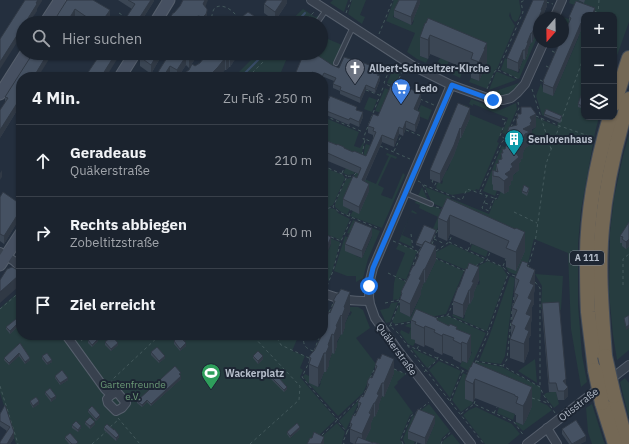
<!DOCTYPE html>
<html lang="de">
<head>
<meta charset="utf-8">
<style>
  :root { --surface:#1b232e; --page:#242b36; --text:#f1f3f6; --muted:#a0a4aa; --line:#39404a }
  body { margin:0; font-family:"IBM Plex Sans",sans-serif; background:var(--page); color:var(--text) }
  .controls { position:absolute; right:12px; top:12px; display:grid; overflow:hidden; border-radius:8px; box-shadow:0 1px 3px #0004 }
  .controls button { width:36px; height:36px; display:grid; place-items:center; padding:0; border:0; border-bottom:1px solid var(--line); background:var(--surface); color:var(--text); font:20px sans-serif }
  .compass { position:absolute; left:533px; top:12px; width:36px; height:36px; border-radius:50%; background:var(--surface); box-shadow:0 1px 3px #0004; rotate:200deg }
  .stop { position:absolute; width:12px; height:12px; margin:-9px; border:3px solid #1a73e8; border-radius:50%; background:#fff }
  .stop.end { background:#1a73e8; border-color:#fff; box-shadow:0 1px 4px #0008 }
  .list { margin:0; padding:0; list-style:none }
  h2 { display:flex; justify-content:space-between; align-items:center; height:52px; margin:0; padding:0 16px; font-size:17px }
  h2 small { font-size:13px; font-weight:400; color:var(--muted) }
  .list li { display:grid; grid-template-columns:26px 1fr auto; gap:12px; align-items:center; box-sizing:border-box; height:72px; padding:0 16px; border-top:1px solid var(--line) }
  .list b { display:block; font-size:15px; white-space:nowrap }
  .list p { margin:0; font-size:13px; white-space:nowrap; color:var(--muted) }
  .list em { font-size:13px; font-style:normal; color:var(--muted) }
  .icon { flex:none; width:22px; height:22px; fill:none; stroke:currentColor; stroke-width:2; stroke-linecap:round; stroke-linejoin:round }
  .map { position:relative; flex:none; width:629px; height:444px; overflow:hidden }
  .search { position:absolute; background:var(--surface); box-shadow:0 1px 3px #0004; left:16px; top:16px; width:312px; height:44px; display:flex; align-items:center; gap:10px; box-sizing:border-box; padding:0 14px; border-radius:22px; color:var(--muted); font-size:15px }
  .panel { position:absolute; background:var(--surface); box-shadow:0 1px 3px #0004; left:16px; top:72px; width:312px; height:268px; border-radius:16px }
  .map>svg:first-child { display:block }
</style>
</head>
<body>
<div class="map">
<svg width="629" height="444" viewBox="0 0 629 444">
  <rect width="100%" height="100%" fill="#242f3e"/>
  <g fill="#263c3f">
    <polygon points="333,0 348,0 344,12 330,3"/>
    <polygon points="352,0 366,0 360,15 365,17 362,24 348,14"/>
    <polygon points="394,0 402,0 393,17 412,25 414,21 413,21 413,0 519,0 521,12 518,20 515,22 512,19 510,12 509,16 515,26 497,69 495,70 487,88 485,88 469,82 471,78 479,81 485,68 484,67 487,62 451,48 420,56 428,59 426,63 417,59 407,52 415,33 386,21"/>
    <polygon points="570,0 578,0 583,3 585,0 629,0 629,22 614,64 614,15 592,15 577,6 569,3"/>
    <polygon points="303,9 315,17 319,16 316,21 313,18 308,23 288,23"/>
    <path d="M563,17l8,3 -2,5 15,6v86h15l-4,16 -14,77 -3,34v61l4,50 5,27 -6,5 -10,-58 -3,-76 -34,-14 -8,32 -9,4 -8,-3 -3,-5 19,-16 -80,-35 7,-17 37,15 6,-15 2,1 4,-9 10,-7 -1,-2 3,-7 3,-2 1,-6 8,-19 3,-2c1,-7 2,-15 8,-19l-3,-11 24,10 1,-4 -7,-3 2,-4 -9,1 -2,-1 -6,-19 5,-13 2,6 10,7 26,-60 -13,1 -3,-4 2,-7 -2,-1z"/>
    <polygon points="539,26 539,33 519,79 501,70 501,69 505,58 510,61 508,68 519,73 520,69 519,69 531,42"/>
    <polygon points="321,36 342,45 332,69 306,53 321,53"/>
    <polygon points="258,53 289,53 279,77 234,77"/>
    <polygon points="440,58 449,61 445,71 435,67"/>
    <polygon points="395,64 402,68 395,86 387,83"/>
    <polygon points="454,64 464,68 460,78 450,73"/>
    <polygon points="496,72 498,72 515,79 516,80 489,90"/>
    <path d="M522,82c-3,3 -6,7 -9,10 -7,5 -19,5 -26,2z"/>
    <polygon points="385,88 391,91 381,113 375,111"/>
    <polygon points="369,97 377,100 372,112 364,109"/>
    <polygon points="471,99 500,110 516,103 517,109 506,134 502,133 508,118 473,104 473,106 469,104"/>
    <polygon points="421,105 432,110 428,120 416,115"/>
    <polygon points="464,105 468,106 467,107 469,114 503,128 497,142 499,143 479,190 476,189 475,191 471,190 470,192 452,195 437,189 436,187 438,182 442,184 443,181 442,180 446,171 447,171 450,164 449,163 454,154 460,138 461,138 455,120 451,118 456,108 461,110"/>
    <polygon points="323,117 359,132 354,146 360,148 363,143 364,143 361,158 354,174 348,175 343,173 346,168 323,145"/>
    <polygon points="629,135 629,350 617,360 613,335 609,293 610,232 614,198 623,156"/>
    <polygon points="366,144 379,149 360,177 376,184 389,156 386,155 387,153 397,157 396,159 391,157 378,185 384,188 381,195 392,199 403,173 405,175 382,228 350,216 353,211 350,209 347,215 340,211 335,207 335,204 346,179 354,177 363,158 365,146"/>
    <polygon points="502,146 510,150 493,190 497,190 495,196 483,191"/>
    <polygon points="323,167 343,175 345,178 333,205 323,210"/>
    <polygon points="422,187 430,205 445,211 436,232 432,231 438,217 419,208 420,205 415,203"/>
    <polygon points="425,187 451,197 446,209 432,203"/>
    <polygon points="330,208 335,209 338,213 350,219 341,240 323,233 323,214 325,211"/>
    <polygon points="412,210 417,213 416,214 411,212 402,235 411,239 412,247 399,241"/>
    <polygon points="353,220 380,231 368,259 363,278 356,282 356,276 347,276 334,271 345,236 351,239 356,256 362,258 372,236 352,235 347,233"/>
    <polygon points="327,237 340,242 332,272 326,286 323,285 323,263 331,244"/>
    <polygon points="399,244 417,251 406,280 398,277 398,278 406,282 399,299 393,300 394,283 396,275 405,253 396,249"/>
    <polygon points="451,244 484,259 484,261 466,270 431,255"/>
    <polygon points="472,244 488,251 486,257 470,250"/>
    <polygon points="420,252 464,271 446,314 395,324 392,322 399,305 402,306 400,312 411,317 421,294 419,293 424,282 425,283 436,260"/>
    <polygon points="488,261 502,267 507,275 487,331 452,316 453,314 464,319 465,315 464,314 469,303 470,304 472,295 477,284 479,285 480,281 469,276 467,271 486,262"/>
    <polygon points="535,274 563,276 561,310 541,309 542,286"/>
    <polygon points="510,276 515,278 505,356 501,364 479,361 490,334"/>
    <polygon points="21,290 21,335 301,335 303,336 302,338 298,337 292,351 305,356 300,368 303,370 300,377 336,419 310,444 16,444 0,393 0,308"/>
    <polygon points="398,302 390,322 386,323 380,310 389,308 391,303"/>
    <polygon points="344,307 358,307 363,310 370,328 356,338 376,364 363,393 338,416 303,377 305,374 311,377 309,383 319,387 321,383 320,383 324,372 326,372 328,364 332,353 334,353 336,345 341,334 342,334 345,327 344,326 349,315 350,316 352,312 341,308"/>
    <polygon points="448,316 486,333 469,371 460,366 462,361 467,363 472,352 416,341 413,346 408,344 400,333 401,330 409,334 411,328 405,326 408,324"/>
    <polygon points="411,348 435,359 436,361 427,368"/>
    <polygon points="535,359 537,383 518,371"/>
    <polygon points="439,361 461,371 450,398 429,370"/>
    <polygon points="477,362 502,367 540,387 541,391 540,402 547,405 552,410 523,431 515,423 516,422 523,425 530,412 480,384 472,404 461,412 452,400 463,373 471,377"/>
    <polygon points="379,364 406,374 397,382 398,383 394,387 413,413 410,415 400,439 402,444 362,444 366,436 367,436 371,428 369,427 382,396 384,397 389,379 391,380 394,373"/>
    <polygon points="625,378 629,383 629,418 620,382"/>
    <polygon points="551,392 556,392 559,404 554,408 544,395 546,393"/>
    <polygon points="358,401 359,402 346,430 339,421"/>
    <polygon points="429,404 450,431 442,438 440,444 426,444 435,423 408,438 415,441 414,444 405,444 403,439 412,417"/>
    <polygon points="592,404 603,439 605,444 592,444 588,432 586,408"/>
    <polygon points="476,407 512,424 520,434 508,444 485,444 463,415 469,410"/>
    <polygon points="499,407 515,414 513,420 497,413"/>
    <polygon points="337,423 345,432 342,442 342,444 320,444 316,442"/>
    <polygon points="452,434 460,444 442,444 444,440"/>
  </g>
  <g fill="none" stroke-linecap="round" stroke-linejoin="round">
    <g stroke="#394c67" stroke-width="2">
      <polyline points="296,23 305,13"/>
      <polyline points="241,77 265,53"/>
    </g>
    <defs>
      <g id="lane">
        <polyline points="317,23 326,10"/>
        <polyline points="336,63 349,35 353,27"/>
        <polyline points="405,193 431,204"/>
      </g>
      <g id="street">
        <polyline points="311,0 413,66 451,85 493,100 503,100 511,98 517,93 525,84 544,42"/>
        <polyline points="554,18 562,0"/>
        <polyline points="451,85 373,268 370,280 369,297 370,304 375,318 397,349 471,444"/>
        <polyline points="0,252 14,261 21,268"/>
        <path d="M323,293c18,7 28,8 46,8"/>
        <polyline points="66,335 105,389 111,395"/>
        <polygon points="117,392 126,403 122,408 116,411 108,403 107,399 111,395"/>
        <polyline points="547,428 557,444"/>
        <polyline points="527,444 629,365"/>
      </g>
      <g id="secondary">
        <polyline points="45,23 60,0"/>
        <polyline points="155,23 169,0"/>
        <polyline points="120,77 135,53"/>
        <polyline points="0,94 26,53"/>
        <polyline points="0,265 21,233"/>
      </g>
      <g id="highway">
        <polyline points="614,104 629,58"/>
        <path d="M605,356c-3,-43 -7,-85 -3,-128 4,-44 14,-87 27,-129"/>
        <path d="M595,370c-2,-19 -5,-39 -7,-58 -1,-18 -1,-36 -1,-54 0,-46 10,-97 23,-141"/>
        <polyline points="614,396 623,430 628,444"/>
        <polyline points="602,403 615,444"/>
      </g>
    </defs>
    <use href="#lane" stroke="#565f6c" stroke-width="6"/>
    <use href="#street" stroke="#565f6c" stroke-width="10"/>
    <use href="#secondary" stroke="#565f6c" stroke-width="13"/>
    <use href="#highway" stroke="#434c59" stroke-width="16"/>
    <g stroke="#44595c" stroke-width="1" stroke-dasharray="3 3" stroke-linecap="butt">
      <polyline points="546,2 553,4"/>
      <polyline points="594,11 599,13"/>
      <polyline points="119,13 127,18"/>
      <polyline points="346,13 351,0"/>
      <polyline points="598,15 599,0"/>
      <path d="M210,23c2,-4 2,-13 5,-15 6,-5 16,1 20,6 2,3 3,6 3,9"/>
      <polyline points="303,23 314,12"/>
      <polyline points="379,34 393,0"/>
      <polyline points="552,51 556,53"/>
      <polyline points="546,66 550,68"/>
      <polyline points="498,70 519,79"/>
      <polyline points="248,77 272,53"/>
      <polyline points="540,80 544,82"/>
      <polyline points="396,84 404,69"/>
      <polyline points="390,86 384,83 392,63"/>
      <polyline points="487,89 495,71 498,70 523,12 521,2 525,0"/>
      <polyline points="532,89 551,149"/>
      <polyline points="366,90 379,95"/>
      <polyline points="420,99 434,105"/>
      <polyline points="325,116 363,132"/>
      <polyline points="536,116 560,126 589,136"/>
      <polyline points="502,119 506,120 500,136 504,138"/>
      <polyline points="511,127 519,108 518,102"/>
      <polyline points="406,130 421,136"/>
      <polyline points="365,139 363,139 384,85"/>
      <polyline points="380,146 410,159"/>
      <polyline points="394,151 402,134"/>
      <polyline points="362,155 365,139 372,142"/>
      <polyline points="323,166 347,176"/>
      <polyline points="326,166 328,161"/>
      <polyline points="342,173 344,168"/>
      <path d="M356,173c-2,3 -6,4 -9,3l-14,31 6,5 41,17"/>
      <polyline points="433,180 432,182 436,183 433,188"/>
      <path d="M418,181c6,2 7,9 9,15"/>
      <polyline points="424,185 462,200 467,189 494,198"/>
      <polyline points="480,192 502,142 507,136"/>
      <polyline points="487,195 482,208 489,211 494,198 496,199 498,194"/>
      <polyline points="485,203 491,205"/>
      <polyline points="436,207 443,209"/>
      <polyline points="323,212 326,209 332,207"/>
      <polyline points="514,212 537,223"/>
      <polyline points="349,216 351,209"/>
      <polyline points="411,234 413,248"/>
      <polyline points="331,237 341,241"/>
      <polyline points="434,239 445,244"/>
      <polyline points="393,241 417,251"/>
      <polyline points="449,242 503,267 509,274 515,276"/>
      <polyline points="432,244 438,229"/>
      <polyline points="468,250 471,243"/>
      <polyline points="419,251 421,248"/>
      <polyline points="436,251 449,242 452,235"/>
      <polyline points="435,258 465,271"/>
      <polyline points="413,265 418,251"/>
      <polyline points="475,266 487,260 490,252"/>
      <polyline points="503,266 506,259"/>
      <polyline points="528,268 535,243 546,164 584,56"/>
      <polyline points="388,273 407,282"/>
      <polyline points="407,280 410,274"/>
      <polyline points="535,282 540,288 540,387"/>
      <polyline points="623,285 623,259 629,254"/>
      <polyline points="327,286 333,271 341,241 352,218"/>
      <polyline points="400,300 390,326 398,333 441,390 484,444"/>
      <polyline points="385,303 399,300"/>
      <polyline points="513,306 514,297"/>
      <polyline points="0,309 21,291"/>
      <polyline points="512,311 507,359 503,366 540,387 543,394 555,413"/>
      <polyline points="329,312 333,304"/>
      <polyline points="448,316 488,332"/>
      <polyline points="435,318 448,315 453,303"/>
      <polyline points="389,326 412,322"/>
      <polyline points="323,327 326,321"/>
      <path d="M303,335c1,10 0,12 10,16"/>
      <polyline points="277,338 281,345 309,358"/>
      <polyline points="81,341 88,335"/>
      <polyline points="407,345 455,366 467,373"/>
      <polyline points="417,349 419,345"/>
      <polyline points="314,351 320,335"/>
      <polyline points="310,360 302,377 338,420 338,422 347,432 343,442 344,444"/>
      <polyline points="476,361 503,366"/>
      <polyline points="475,363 488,333 508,274"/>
      <polyline points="394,369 406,374"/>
      <polyline points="424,372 437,360 439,354"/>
      <polyline points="370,378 375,368"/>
      <polyline points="110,383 114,378 160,335"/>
      <polyline points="0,386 18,444"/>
      <polyline points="532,398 548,403"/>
      <polyline points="450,401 463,370"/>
      <polyline points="474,404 476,398"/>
      <polyline points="419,410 429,402"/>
      <polyline points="494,413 497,407"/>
      <polyline points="461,414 474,404 514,422 524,436"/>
      <polyline points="354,416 359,406"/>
      <polyline points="118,418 140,444"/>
      <polyline points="110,427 118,420"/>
      <polyline points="347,432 350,426"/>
      <polyline points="322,435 364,394 367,387"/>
      <polyline points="92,444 107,431"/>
      <polyline points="250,444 299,400 300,386 252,335"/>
      <polyline points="403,444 401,439 411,416 417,412"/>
      <polyline points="416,444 417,442"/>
      <polyline points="441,444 443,439 452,431"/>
    </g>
    <use href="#lane" stroke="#38414e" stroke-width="4"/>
    <use href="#street" stroke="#38414e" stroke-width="8"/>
    <use href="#secondary" stroke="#465061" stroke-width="11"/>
    <use href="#highway" stroke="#746855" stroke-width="14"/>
    <defs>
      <g id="highway-bridge">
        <polyline points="605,356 614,396"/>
        <polyline points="595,370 602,403"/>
      </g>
    </defs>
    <use href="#highway-bridge" stroke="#434c59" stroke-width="16" stroke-linecap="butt"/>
    <use href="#highway-bridge" stroke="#746855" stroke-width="14"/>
  </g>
  <g fill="#3b4654">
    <polygon points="67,0 110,17 106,23 85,23 75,17 72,22 55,23 55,19"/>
    <polygon points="118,0 154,0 154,1 140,23 124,23 124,21 132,9"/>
    <polygon points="287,0 287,3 275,21 264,13 264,4"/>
    <polygon points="420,0 420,3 411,25 394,17 394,10"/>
    <polygon points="547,0 547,6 542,18 532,43 531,42 528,49 528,52 525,60 523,59 518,72 507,68 507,58"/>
    <polygon points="578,0 585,0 584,3"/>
    <polygon points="576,1 595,8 595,15 584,15 584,31 581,30 553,96 543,92 543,81 560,42 563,42 563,36 569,23 569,17"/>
    <polygon points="205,7 207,20 206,23 167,23 174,13"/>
    <polygon points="428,18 487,62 485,66 485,68 479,81 471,78 471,71 430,54 428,59 420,56 420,37"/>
    <polygon points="33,53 57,53 54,58 51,56 21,77 21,104 0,138 5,102 5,97"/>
    <polygon points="163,53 151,74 140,66 140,57"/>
    <polygon points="169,53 199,53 189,68 186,65 178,77 173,77 170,75"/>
    <polygon points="212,53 241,53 239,57 237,56 230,67 229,67 226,70 225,70 183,77 183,74 211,56"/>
    <polygon points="332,65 339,68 379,73 378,75 380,80 375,93 366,89 360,103 340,94 340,91 333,88 333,84 334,81 324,77 323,79 323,77 314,77 312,76 311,77 294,77"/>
    <polygon points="584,87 584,109 578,107 578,104"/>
    <polygon points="421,101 417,111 420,119 415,132 406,128 403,136 399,134 394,147 382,142 365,181 369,191 359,214 343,206 343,199 357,178 359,174 323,159 323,138 328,141 353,152 366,156 374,139 373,138 373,135 368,133 368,126 378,116"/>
    <polygon points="458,103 470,118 461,138 460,138 454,155 440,183 430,179 430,170"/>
    <polygon points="324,110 363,117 359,127 350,123 349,125 324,114"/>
    <polygon points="517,114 536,127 532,129 532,135 531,136 531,139 530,139 530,145 525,148 523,153 523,158 521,159 521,161 519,163 519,170 513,175 513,180 511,181 511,184 509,186 509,191 504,194 499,191 493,190 493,185 492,184 492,170 496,171 496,164 498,164 498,160 501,159 501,153 502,153 502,149 505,149 507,145 507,133 516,125 516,119 517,118"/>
    <polygon points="544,114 562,118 560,123 544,116"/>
    <polygon points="21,180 21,189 20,189 20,181"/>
    <polygon points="529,190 527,196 522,193 522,191"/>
    <polygon points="21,193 19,222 18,221 4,244 0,241 0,197 16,201"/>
    <polygon points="447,198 525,251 516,271 506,267 506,259 450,234 447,241 438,237 438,218"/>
    <polygon points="629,214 629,246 626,249 622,246 622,243 620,243 620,236 629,222"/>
    <polygon points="436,232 431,244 436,260 425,283 424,282 421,290 421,294 410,317 400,312 400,299 401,295 401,292 409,276 409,274 414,266 418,257 418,254 421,247 416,245 416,243"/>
    <polygon points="372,235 362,258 345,251 345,244"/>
    <polygon points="528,267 535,289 534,293 534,304 532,307 532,318 531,323 531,335 529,338 529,350 524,363 510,358 510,339 511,336 511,324 512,321 512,308 514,304 515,278"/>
    <polygon points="479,280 474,292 474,296 470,304 469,303 463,318 453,314 453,301 459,287"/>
    <polygon points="333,301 350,311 345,323 345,327 342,335 341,334 337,341 337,346 334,354 332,353 329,361 329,365 326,372 324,372 318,387 309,383 309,357 314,351 322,336 326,324 326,320 330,313 333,306"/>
    <polygon points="542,303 566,385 568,396 564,400 558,400 556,392 549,392 542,312"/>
    <polygon points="21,315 21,325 18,326 10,334 6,329 6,327"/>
    <polygon points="411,320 437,321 471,335 471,354 467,363 462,361 461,363 453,359 453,357 443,353 442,355 434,351 434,349 425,345 424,347 415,343 415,340 411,339"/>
    <polygon points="177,335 191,335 184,341 186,346 180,351 174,344 174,341 176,339 175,337"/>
    <polygon points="88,340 98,341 92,347 88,343"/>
    <polygon points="105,342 118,345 111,351 105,345"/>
    <polygon points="20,343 30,360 25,364 19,356 9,365 4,360 4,358"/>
    <polygon points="151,352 165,358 159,363 151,355"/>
    <polygon points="42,356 52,362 47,365 42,359"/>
    <polygon points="253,356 263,359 258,364 253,358"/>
    <polygon points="375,365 394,373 384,397 382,396 379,404 379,408 375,417 374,416 371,423 371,428 365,440 373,443 379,444 354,444 350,442 350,423 355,416 358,409 358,402 363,397 367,389 367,384 372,378 375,370"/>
    <polygon points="470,367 532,387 532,406 526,420 523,425 516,422 516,415 515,415 515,414 475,398 473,402 465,399 465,380"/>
    <polygon points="267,373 287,389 284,392 267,375"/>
    <polygon points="181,375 180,376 181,379 151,406 147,402 142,407 137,403 137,401"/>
    <polygon points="55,376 68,380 60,385 55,378"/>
    <polygon points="45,392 56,398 51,402 45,394"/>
    <polygon points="30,401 39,404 33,408 30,403"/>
    <polygon points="5,405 14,438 10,444 0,444 7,431 0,426 0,414"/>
    <polygon points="88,410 100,417 96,421 88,412"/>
    <polygon points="85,422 95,424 90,429 85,424"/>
    <polygon points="435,423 426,444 422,444 408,439 408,431"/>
    <polygon points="72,425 81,428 78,432 72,428"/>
    <polygon points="104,427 119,437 116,441 104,430"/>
    <polygon points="300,429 290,438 287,434 287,432"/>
    <polygon points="562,429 586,441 580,444 569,444 562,434"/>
    <polygon points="65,437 78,444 69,444 65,439"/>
  </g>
  <g fill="#303945">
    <polygon points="38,0 42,0 42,1 37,9 37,11 29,23 25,23"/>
    <polygon points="151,0 154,0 154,1 140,23 136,23"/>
    <polygon points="205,0 208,0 203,13 203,4"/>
    <polygon points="283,0 287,0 287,3 275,21 275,12"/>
    <polygon points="418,0 420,0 420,3 411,25 411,17"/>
    <polygon points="545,0 547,0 547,6 542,18 539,18 539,26 532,43 532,33"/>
    <polygon points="595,8 595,15 592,15"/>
    <polygon points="75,9 75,17 71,23 69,19"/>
    <polygon points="110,10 110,17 106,23 101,23"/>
    <polygon points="207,11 207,20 206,23 203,23 203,17"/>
    <polygon points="198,16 198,23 189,23"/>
    <polygon points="581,23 581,30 553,96 553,88"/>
    <polygon points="23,26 23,33 0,69 0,62"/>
    <polygon points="531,33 531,42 528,49 528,52 525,60 525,50 527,43"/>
    <polygon points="430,35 430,54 428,59 428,40"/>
    <polygon points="487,43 487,62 485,66 485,68 479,81 479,62"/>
    <polygon points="523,50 523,59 518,72 518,63"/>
    <polygon points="48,53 51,53 51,56 38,77 36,73"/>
    <polygon points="54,53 57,53 54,58"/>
    <polygon points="116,53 121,53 106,77 101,77"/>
    <polygon points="158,53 163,53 151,74 151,65"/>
    <polygon points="193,53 199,53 189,68 189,59"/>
    <polygon points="231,53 237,53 237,56 230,67 230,55"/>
    <polygon points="239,53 241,53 239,57"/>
    <polygon points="229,55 229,67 226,70 226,59"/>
    <polygon points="186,56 186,65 178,77 177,77 177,70"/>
    <polygon points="225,58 225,70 220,77 208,77"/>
    <polygon points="170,66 170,75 169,77 163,77"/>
    <polygon points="380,76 380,80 375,93 375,89"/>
    <polygon points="366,85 366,89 360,103 360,98"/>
    <polygon points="421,93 421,101 414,117 414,109"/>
    <polygon points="21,97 21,104 0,138 0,130"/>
    <polygon points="470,108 470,118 461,138 461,129"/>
    <polygon points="363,112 363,117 359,127 359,122"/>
    <polygon points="420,112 420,119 415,132 415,125"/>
    <polygon points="536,114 536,127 532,129 532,135 531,136 531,139 530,139 530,145 525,148 523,153 523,158 521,159 521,161 519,163 519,170 513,175 513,180 511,181 511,184 509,186 509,191 504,194 504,181 505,174 511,164 515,152 520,146 523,129 530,117"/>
    <polygon points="406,121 406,128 403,136 403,129"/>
    <polygon points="399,127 399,134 394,147 394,140"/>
    <polygon points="460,128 460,138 454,155 440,183 440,174"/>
    <polygon points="382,135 382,142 362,187 362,180"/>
    <polygon points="2,170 2,177 0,180 0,173"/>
    <polygon points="369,184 369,191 359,214 359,207"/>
    <polygon points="21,211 21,219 19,222 19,214"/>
    <polygon points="18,214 18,221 4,244 4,236"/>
    <polygon points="450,215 450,234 447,241 447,222"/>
    <polygon points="372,228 372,235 362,258 362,251"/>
    <polygon points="436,230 436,232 428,250 428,248"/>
    <polygon points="525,232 525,251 516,271 516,252"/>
    <polygon points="331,237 331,244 323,263 323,256"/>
    <polygon points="629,238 629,246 626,249 626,242"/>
    <polygon points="436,246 436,260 425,283 425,269"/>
    <polygon points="479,267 479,280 474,292 474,296 470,304 470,290 472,282"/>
    <polygon points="424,269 424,282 421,290 421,294 410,317 410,304 419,279"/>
    <polygon points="535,270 535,289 534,293 534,304 532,307 532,318 531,323 531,335 529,338 529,350 524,363 524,344 530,283"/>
    <polygon points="18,272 18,287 0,303 0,292"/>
    <polygon points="469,290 469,303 463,318 463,305"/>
    <polygon points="350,292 350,311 345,323 345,327 342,335 342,316 344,307"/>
    <polygon points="341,315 341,334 337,341 337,346 334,354 334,335 336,326"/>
    <polygon points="18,323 18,326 10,334 10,331"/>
    <polygon points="629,325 629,328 626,330 626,327"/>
    <polygon points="425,326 425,345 424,347 424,328"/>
    <polygon points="332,334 332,353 329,361 329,365 326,372 326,353 328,345"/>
    <polygon points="443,334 443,353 442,355 442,336"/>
    <polygon points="188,335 191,335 183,343 183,340"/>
    <polygon points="471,335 471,354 467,363 467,344"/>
    <polygon points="98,339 98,341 92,347 92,345"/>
    <polygon points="462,342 462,361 461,363 461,344"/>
    <polygon points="118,343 118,345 111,351 111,349"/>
    <polygon points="186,343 186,346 180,351 180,349"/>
    <polygon points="19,353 19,356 9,365 9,363"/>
    <polygon points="324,353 324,372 318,387 318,368"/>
    <polygon points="165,356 165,358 159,363 159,361"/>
    <polygon points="263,356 263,359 258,364 258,361"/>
    <polygon points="30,358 30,360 25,364 25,362"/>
    <polygon points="394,359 394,373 384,397 384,383"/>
    <polygon points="52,360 52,362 47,365 47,363"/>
    <polygon points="181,376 181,379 151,406 151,404"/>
    <polygon points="68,378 68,380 60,385 60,383"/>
    <polygon points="475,379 475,398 473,402 473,384"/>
    <polygon points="566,379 566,388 563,381"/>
    <polygon points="382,383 382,396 379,404 379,408 375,417 375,403 377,394"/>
    <polygon points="287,387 287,389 284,392 284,390"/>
    <polygon points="532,387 532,406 526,420 526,401"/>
    <polygon points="568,387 568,396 564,400 564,391"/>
    <polygon points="56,396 56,398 51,402 51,399"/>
    <polygon points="147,400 147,402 142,407 142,405"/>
    <polygon points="39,401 39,404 33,408 33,406"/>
    <polygon points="526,401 526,420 523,425 523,406"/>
    <polygon points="374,403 374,416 371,423 371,428 363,444 362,444 362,434"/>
    <polygon points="100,415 100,417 96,421 96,419"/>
    <polygon points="435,416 435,423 426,444 425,444 425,438"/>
    <polygon points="95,422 95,424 90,429 90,426"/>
    <polygon points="81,426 81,428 78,432 78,430"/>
    <polygon points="300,427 300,429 290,438 290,436"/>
    <polygon points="14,432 14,438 10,444 7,444"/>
    <polygon points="119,435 119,437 116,441 116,438"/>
    <polygon points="586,436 586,441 580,444 573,444"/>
    <polygon points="324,437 324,444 321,444"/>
  </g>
  <g fill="#455162" stroke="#303945">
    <polygon points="25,0 38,0 36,3 37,4 25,23 23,23 23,26 0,62 0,39"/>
    <polygon points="67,0 93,0 110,10 101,23 89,23 91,20 75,9 69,19 74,23 55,23 57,20 55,19"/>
    <polygon points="128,0 151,0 136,23 128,23 124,21 135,4"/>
    <polygon points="183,0 205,0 203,4 207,9 207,11 206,14 203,17 198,16 189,23 167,23 173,13 174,13 180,6"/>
    <polygon points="267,0 283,0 275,12 264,4"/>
    <polygon points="399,0 418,0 411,17 394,10"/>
    <polygon points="533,0 545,0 541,10 542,10 532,33 531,33 527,43 528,43 525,50 523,50 518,63 507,58"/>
    <polygon points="576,1 595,8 592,15 584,15 584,24 581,23 553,88 543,84 544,82 543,81 560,42 563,42 563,36 571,18 569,17"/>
    <polygon points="248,12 254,16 260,21 258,22 259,23 228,23 228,22 232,20 237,21"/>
    <polygon points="428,18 487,43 484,49 485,49 479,62 471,59 473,53 430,35 428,40 420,37 425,23 426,23"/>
    <polygon points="33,53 48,53 36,73 42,77 21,77 21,97 0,130 0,110 8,98 5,97"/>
    <polygon points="101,53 116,53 101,77 85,77"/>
    <polygon points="143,53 158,53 151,65 140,57"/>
    <polygon points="170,53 193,53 189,59 186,56 177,70 170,66 163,77 155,77"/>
    <polygon points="212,53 231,53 230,55 229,55 226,59 225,58 218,67 208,77 183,77 184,75 183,74 189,70 192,64 195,66 200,63 206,55 208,54 211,56"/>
    <polygon points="304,53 311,53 317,55 332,65 339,68 344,57 359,62 359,61 379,69 377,75 380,76 375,89 366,85 360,98 340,90 341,87 333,84 336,78 324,73 322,77 312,72 310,77 294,77"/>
    <polygon points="58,73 62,76 61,77 56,77"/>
    <polygon points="269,75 271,77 267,77"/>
    <polygon points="392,83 410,90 410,89 421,93 414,109 420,112 415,125 406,121 403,129 399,127 394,140 382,135 362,180 369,184 359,207 343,199 353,176 357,178 361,168 323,151 323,138 328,140 327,141 337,145 337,144 344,147 344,148 353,152 354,151 366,156 376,132 373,131 374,128 368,126 373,114 378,116"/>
    <polygon points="584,87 584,107 578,104"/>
    <polygon points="330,96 357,107 356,110 363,112 359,122 350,118 349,120 324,110"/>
    <polygon points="458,103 470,108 461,129 460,128 454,145 440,174 430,170"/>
    <polygon points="521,107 531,107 536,114 530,117 532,121 530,123 531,125 523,129 530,132 525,134 522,141 523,144 520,146 521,148 515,152 519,157 511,164 513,167 510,169 511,170 505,174 509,177 504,181 499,177 493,176 493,171 492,170 498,172 496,164 499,163 498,160 502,159 501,153 503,153 502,149 505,149 507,144 507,141 519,138 507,133 509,127 517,125 516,119 518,118 517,114 521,114"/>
    <polygon points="546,109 562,116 560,120 544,114"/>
    <polygon points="524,185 529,188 527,193 522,191"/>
    <polygon points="3,192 16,201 21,193 21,211 19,214 18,214 4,236 0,234 0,197"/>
    <polygon points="447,198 515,229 516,228 525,232 516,252 506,248 509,241 450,215 447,222 438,218"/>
    <polygon points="355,221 372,228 362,251 345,244"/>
    <polygon points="629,222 629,239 626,242 622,239 623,237 620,236"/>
    <polygon points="424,225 436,230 430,244 425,241 422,245 416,243"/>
    <polygon points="323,233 331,237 323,256"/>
    <polygon points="425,241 436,246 425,269 424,269 419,279 421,280 410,304 400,299 402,293 401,292 410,274 409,274 413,266 414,266 419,255 418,254"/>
    <polygon points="522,261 528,263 527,266 535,270 530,283 534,285 528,298 532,300 526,314 531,316 525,329 529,331 524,344 510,339 515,326 511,324 517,310 512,308 518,295 514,293 519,280 515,278"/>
    <polygon points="469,263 479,267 472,282 474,282 470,290 469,290 463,305 453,301 458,287 459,287 466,268 467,269"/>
    <polygon points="12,267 16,269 18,272 18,276 0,292 0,280 7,269"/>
    <polygon points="341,289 350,292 344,307 345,308 342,316 341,315 336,326 337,327 334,335 332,334 328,345 329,346 326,353 324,353 318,368 309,364 311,358 309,357 311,354 314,351 322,335 323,335 323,330 327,320 326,320 327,316 329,312 330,313 335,301 333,301 337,294 338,294"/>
    <polygon points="559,302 566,379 563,381 568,387 564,391 558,391 556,383 549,383 542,303"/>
    <polygon points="416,309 437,318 437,320 449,326 450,324 457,327 456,329 471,335 467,344 462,342 461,344 453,340 454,338 443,334 442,336 434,332 435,330 425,326 424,328 415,324 416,322 411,320"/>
    <polygon points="21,315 21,323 18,323 10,331 6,327"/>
    <polygon points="629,315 629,325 626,327 624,318"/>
    <polygon points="94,335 95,335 98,339 92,345 88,340"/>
    <polygon points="177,335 188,335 183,340 186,343 180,349 174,341 177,338 175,337"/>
    <polygon points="112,336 118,343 111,349 105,342"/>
    <polygon points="20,343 30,358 25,362 19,353 9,363 4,358"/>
    <polygon points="157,347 165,356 159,361 151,352"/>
    <polygon points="258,351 263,356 258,361 253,356"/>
    <polygon points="47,353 52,360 47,363 42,356"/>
    <polygon points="382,354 394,359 384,383 382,383 377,394 379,395 375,403 374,403 369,413 371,414 362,434 350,429 352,424 350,423 353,415 355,416 361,403 358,402 361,396 363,397 369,384 367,384 368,380 370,377 372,378 377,366 375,365 378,358 380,359"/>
    <polygon points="473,362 532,387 526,401 523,406 516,403 518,397 515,396 515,395 475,379 473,384 465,380 470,367 471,367"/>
    <polygon points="175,366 181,373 179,374 181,376 151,404 147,400 142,405 137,401"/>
    <polygon points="271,369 287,387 284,390 267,373"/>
    <polygon points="62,370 68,378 60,383 55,376"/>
    <polygon points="50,388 56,396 51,399 45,392"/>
    <polygon points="36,397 39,401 33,406 30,401"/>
    <polygon points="5,405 14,432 7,444 0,444 0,442 10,427 0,421 0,414"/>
    <polygon points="92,406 100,415 96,419 88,410"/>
    <polygon points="418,409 435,416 425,438 408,431"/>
    <polygon points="90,417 95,422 90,426 85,422"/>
    <polygon points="576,420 586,436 572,444 562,429"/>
    <polygon points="76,421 81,426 78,430 72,425"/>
    <polygon points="297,423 300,427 290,436 287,432"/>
    <polygon points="107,424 114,430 114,429 119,435 116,438 104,427"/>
    <polygon points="314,432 324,437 321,444 307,444 310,438 312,438"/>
    <polygon points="70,433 78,442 76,444 72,444 65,437"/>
    <polygon points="358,437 373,443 373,442 379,444 355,444"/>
  </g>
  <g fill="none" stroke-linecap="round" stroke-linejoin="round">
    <polyline stroke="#1a73e8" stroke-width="5" points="369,286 373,268 452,85 493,100"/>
  </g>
  <defs>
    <symbol id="church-pin" viewBox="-11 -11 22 30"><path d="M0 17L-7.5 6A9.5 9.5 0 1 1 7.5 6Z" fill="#6b7280" stroke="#1d2633"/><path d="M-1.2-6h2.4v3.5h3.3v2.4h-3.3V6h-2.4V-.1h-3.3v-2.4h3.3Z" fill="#fff"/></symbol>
    <symbol id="supermarket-pin" viewBox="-11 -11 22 30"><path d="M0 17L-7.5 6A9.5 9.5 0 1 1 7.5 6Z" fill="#3f7fe0" stroke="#1d2633"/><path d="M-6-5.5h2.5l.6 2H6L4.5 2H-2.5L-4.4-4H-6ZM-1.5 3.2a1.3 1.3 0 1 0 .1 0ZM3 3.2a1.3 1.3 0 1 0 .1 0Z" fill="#fff"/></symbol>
    <symbol id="building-pin" viewBox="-11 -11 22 30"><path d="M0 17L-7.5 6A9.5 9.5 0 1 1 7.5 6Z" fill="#0f9aa8" stroke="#1d2633"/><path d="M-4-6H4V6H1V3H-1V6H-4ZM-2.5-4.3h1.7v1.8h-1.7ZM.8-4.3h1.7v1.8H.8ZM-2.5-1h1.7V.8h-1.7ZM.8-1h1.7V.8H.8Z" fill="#fff"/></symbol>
    <symbol id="stadium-pin" viewBox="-11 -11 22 30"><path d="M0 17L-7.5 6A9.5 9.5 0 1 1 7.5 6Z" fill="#2e9e5b" stroke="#1d2633"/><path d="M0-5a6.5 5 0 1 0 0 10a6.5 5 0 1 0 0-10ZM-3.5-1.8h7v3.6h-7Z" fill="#fff"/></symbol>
  </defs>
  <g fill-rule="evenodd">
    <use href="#church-pin" x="344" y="57" width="22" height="30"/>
    <use href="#supermarket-pin" x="390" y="77" width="22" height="30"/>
    <use href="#building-pin" x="503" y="128" width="22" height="30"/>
    <use href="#stadium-pin" x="200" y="362" width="22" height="30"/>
  </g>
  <g text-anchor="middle" stroke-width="4" stroke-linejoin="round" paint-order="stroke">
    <rect fill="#1d2633" stroke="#878f9c" stroke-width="1" x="570" y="251" width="34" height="14" rx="3"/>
    <g font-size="9" font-weight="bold" fill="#b4bcc9">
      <text x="587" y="261">A 111</text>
    </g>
    <g font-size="10" font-weight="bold" fill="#b4bcc9" stroke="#1d2633" text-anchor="start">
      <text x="369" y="72">Albert-Schweitzer-Kirche</text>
      <text x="415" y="92">Ledo</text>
      <text x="528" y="143">Seniorenhaus</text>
      <text x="225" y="377">Wackerplatz</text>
    </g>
    <g font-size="10" fill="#b4bcc9" stroke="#1d2633">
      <text transform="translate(397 349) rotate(54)" y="4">Quäkerstraße</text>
      <text transform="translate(578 404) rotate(-38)" y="4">Otisstraße</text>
    </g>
    <g font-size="10" fill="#6b9a76" stroke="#1d2633">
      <text x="133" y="388">Gartenfreunde<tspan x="133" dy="12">e.V.</tspan></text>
    </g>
  </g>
</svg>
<div class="controls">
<button>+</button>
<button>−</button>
<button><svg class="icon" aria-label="layers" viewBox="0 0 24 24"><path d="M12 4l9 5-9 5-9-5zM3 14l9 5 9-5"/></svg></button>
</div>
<svg class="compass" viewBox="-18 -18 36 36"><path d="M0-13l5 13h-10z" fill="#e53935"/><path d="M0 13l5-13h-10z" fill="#a0a4aa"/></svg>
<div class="stop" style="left:369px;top:286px"></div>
<div class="stop end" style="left:493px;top:100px"></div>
<div class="search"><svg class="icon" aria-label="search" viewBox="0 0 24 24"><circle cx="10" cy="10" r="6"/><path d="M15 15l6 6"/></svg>Hier suchen</div>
<section class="panel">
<h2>4 Min.<small>Zu Fuß · 250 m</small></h2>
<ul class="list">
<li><svg class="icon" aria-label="ahead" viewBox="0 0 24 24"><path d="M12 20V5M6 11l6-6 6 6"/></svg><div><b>Geradeaus</b><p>Quäkerstraße</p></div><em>210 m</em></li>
<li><svg class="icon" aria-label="right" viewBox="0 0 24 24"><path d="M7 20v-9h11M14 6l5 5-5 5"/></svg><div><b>Rechts abbiegen</b><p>Zobeltitzstraße</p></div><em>40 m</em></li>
<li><svg class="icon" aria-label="arrive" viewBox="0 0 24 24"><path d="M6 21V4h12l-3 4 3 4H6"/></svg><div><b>Ziel erreicht</b></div></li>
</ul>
</section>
</div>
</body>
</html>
